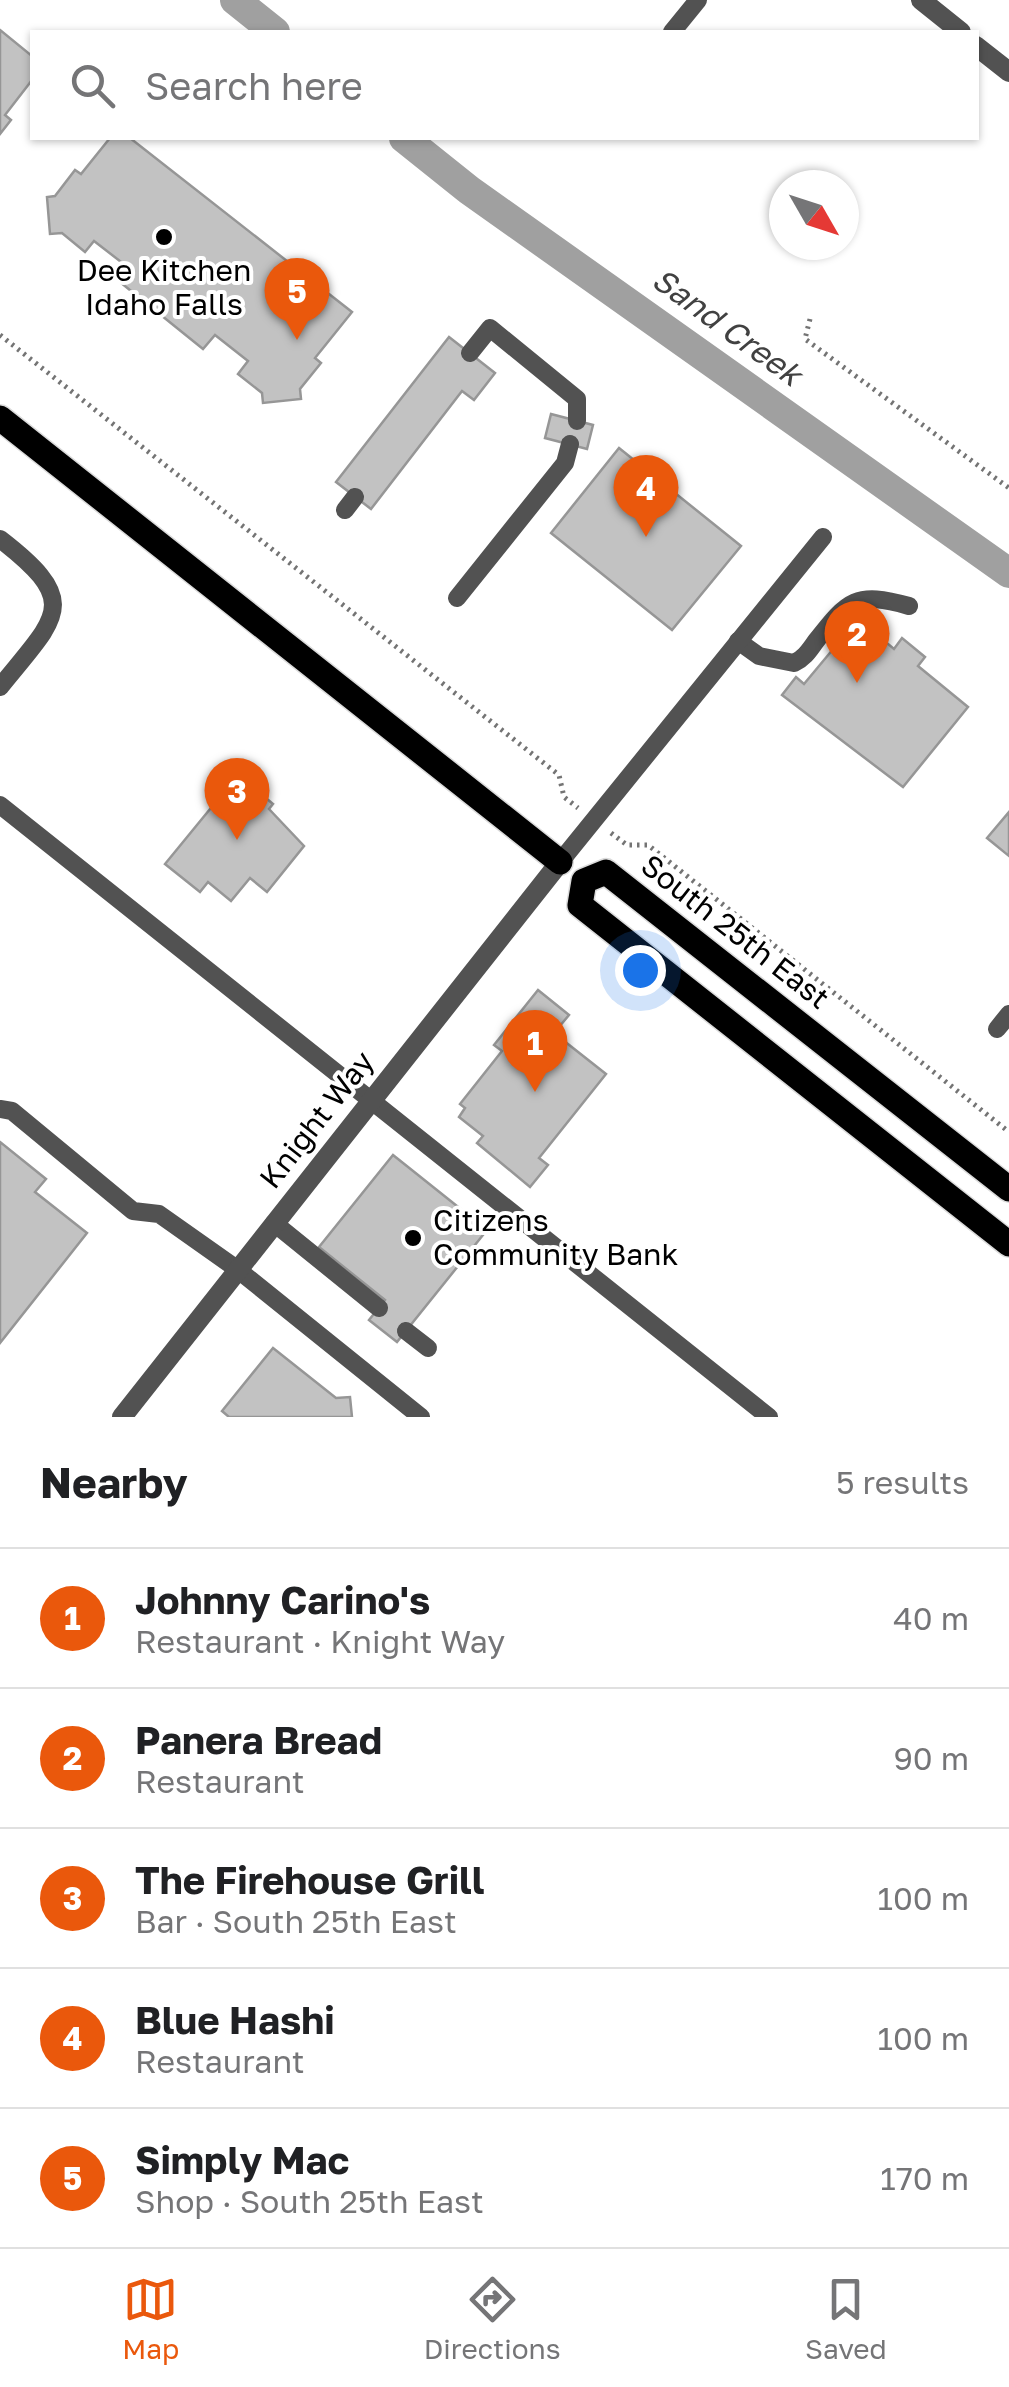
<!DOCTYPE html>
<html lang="en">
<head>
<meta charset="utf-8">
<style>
  :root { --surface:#fff; --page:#f2f2f2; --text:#202124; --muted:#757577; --line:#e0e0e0; --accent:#ea580c }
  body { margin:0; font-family:"Golos Text",sans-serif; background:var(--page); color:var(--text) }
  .compass { position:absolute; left:769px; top:170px; width:90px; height:90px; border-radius:50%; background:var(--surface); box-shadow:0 2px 8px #0004; rotate:129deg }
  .you { position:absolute; left:640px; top:970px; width:35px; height:35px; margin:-25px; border:8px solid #fff; border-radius:50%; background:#1a73e8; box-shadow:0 0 0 15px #1a73e833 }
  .badge { display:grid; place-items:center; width:65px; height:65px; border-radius:50%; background:var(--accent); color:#fff; font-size:32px; font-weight:700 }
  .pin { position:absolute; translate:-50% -82px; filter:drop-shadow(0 2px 5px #0008) }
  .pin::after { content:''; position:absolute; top:52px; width:35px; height:30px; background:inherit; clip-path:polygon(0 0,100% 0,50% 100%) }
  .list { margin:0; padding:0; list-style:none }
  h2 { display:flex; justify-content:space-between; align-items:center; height:130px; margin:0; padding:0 40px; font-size:42px }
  h2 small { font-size:32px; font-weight:400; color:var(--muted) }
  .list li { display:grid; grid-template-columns:65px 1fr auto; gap:30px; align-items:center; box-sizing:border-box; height:140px; padding:0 40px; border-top:2px solid var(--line) }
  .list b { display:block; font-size:38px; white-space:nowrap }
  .list p { margin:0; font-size:32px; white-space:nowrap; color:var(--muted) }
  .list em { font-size:32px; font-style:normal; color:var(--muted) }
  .icon { flex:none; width:55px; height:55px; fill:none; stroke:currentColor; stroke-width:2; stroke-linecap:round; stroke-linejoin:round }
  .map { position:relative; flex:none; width:1009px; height:1417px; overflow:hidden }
  .search { position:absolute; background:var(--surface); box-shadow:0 2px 8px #0004; left:30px; right:30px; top:30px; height:110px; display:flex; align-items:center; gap:25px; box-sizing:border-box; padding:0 35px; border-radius:0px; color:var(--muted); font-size:38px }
  .sheet { height:830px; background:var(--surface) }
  nav { display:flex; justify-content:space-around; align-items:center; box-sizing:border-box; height:140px; border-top:2px solid var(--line); background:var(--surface); font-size:28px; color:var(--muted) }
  nav a { display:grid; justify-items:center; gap:5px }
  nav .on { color:var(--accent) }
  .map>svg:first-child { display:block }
</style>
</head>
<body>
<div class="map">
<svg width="1009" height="1417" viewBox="0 0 1009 1417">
  <rect width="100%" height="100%" fill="#fff"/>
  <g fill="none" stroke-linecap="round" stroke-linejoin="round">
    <g stroke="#a0a0a0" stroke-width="30">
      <polyline points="235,0 275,32"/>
      <polyline points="404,138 469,190 1009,573"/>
    </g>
  </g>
  <g fill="#c2c2c2" stroke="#969696" stroke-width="2.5">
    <polygon points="0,30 32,56 32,80 5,115 11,120 0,134"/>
    <polygon points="110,138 130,138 352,312 315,358 321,363 300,389 301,399 263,403 262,393 238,374 248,361 215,335 203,349 115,278 125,265 94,241 85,252 62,233 50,234 47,197 55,196 75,170 81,174"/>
    <polygon points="449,337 495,373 474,400 462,391 371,509 336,482"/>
    <polygon points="551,414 593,425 587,449 545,438"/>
    <polygon points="619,448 741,546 672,630 551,533"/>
    <polygon points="857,618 894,649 902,638 925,657 918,666 968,707 903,787 782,695 796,677 804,684 834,648 826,641 835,629 843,635"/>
    <polygon points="233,781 255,799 260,793 273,804 269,809 304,846 267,892 250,878 231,901 208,882 200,892 165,864"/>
    <polygon points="1009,812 1009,856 987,838"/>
    <polygon points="538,990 569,1015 554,1033 606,1074 539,1158 548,1165 530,1187 477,1143 483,1136 459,1117 465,1108 460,1104 502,1051 494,1045"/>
    <polygon points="0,1142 46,1179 35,1192 87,1233 0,1343"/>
    <polygon points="393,1155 487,1230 397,1342 369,1320 385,1300 319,1247"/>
    <polygon points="273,1348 336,1398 350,1397 352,1417 229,1417 222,1411"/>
  </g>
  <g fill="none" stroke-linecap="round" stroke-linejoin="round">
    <defs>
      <g id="primary">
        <polyline points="0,418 560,862"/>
        <polyline points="1009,1189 606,872 584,881 580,905 1009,1244"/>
      </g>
    </defs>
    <use href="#primary" stroke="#dbdbdb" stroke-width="28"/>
    <g stroke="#747474" stroke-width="5" stroke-dasharray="2.5 5" stroke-linecap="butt">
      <polyline points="810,319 805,339 1009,488"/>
      <polyline points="0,335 559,775 564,797 578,808"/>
      <polyline points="611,833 627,845 648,845 1009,1132"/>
    </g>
    <g stroke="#525252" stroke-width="18">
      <polyline points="672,32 698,0"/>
      <polyline points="470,353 490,328 577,399 577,421"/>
      <polyline points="345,510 355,497"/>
      <path d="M0,539c83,64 57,77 0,148"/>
      <polyline points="457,598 565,463 570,444"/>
      <path d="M738,641l21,15 35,7c11,-5 16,-14 22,-22 32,-41 40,-50 93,-35"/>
      <polyline points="0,805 769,1417"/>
      <polyline points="560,862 823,537"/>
      <polyline points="997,1029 1009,1014"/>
      <polyline points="0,1109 12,1111 133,1211 159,1214 237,1269 421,1417"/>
      <polyline points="274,1223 379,1308"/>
      <polyline points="406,1331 428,1348"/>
    </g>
    <g stroke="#525252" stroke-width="20">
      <polyline points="921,0 961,32"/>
      <polyline points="976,46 1009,72"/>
    </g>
    <polyline stroke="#525252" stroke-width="20" points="122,1417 560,862"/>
    <use href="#primary" stroke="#000" stroke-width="25"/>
  </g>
  <g fill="#000" stroke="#fff" stroke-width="4">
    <circle cx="164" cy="237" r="10"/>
    <circle cx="413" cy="1238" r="10"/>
  </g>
  <g text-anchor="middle" stroke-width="8" stroke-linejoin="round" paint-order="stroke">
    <g font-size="30" fill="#000" stroke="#fff">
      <text x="164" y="281">Dee Kitchen<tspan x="164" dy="34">Idaho Falls</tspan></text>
      <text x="433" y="1231" text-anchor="start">Citizens<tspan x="433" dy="34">Community Bank</tspan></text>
    </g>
    <g font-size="30" fill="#000" stroke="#fff">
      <text transform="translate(735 932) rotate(38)" y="10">South 25th East</text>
      <text transform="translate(317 1120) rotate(-52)" y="10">Knight Way</text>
    </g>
    <g font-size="32" font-style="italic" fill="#414141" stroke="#fff">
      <text transform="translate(727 327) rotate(36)" y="11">Sand Creek</text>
    </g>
  </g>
</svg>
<svg class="compass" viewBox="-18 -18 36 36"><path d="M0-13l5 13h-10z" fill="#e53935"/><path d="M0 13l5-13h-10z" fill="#757577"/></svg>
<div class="you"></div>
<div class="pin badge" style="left:535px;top:1092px">1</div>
<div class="pin badge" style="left:857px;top:683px">2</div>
<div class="pin badge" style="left:237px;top:840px">3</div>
<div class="pin badge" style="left:646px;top:537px">4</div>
<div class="pin badge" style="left:297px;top:340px">5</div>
<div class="search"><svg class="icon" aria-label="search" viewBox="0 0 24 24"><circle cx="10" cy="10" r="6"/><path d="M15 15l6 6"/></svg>Search here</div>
</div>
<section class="sheet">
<h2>Nearby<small>5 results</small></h2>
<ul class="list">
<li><span class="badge">1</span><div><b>Johnny Carino's</b><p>Restaurant · Knight Way</p></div><em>40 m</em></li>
<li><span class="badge">2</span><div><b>Panera Bread</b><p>Restaurant</p></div><em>90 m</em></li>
<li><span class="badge">3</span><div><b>The Firehouse Grill</b><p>Bar · South 25th East</p></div><em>100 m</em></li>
<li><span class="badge">4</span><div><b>Blue Hashi</b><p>Restaurant</p></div><em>100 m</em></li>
<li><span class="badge">5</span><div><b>Simply Mac</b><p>Shop · South 25th East</p></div><em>170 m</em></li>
</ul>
</section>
<nav>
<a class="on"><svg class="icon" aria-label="map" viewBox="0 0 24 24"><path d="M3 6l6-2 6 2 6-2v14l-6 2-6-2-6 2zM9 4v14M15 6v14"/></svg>Map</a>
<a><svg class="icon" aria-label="directions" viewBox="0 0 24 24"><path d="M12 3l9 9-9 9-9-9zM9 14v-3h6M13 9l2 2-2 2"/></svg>Directions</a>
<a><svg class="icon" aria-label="saved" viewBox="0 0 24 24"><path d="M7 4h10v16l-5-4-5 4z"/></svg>Saved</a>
</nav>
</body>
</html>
